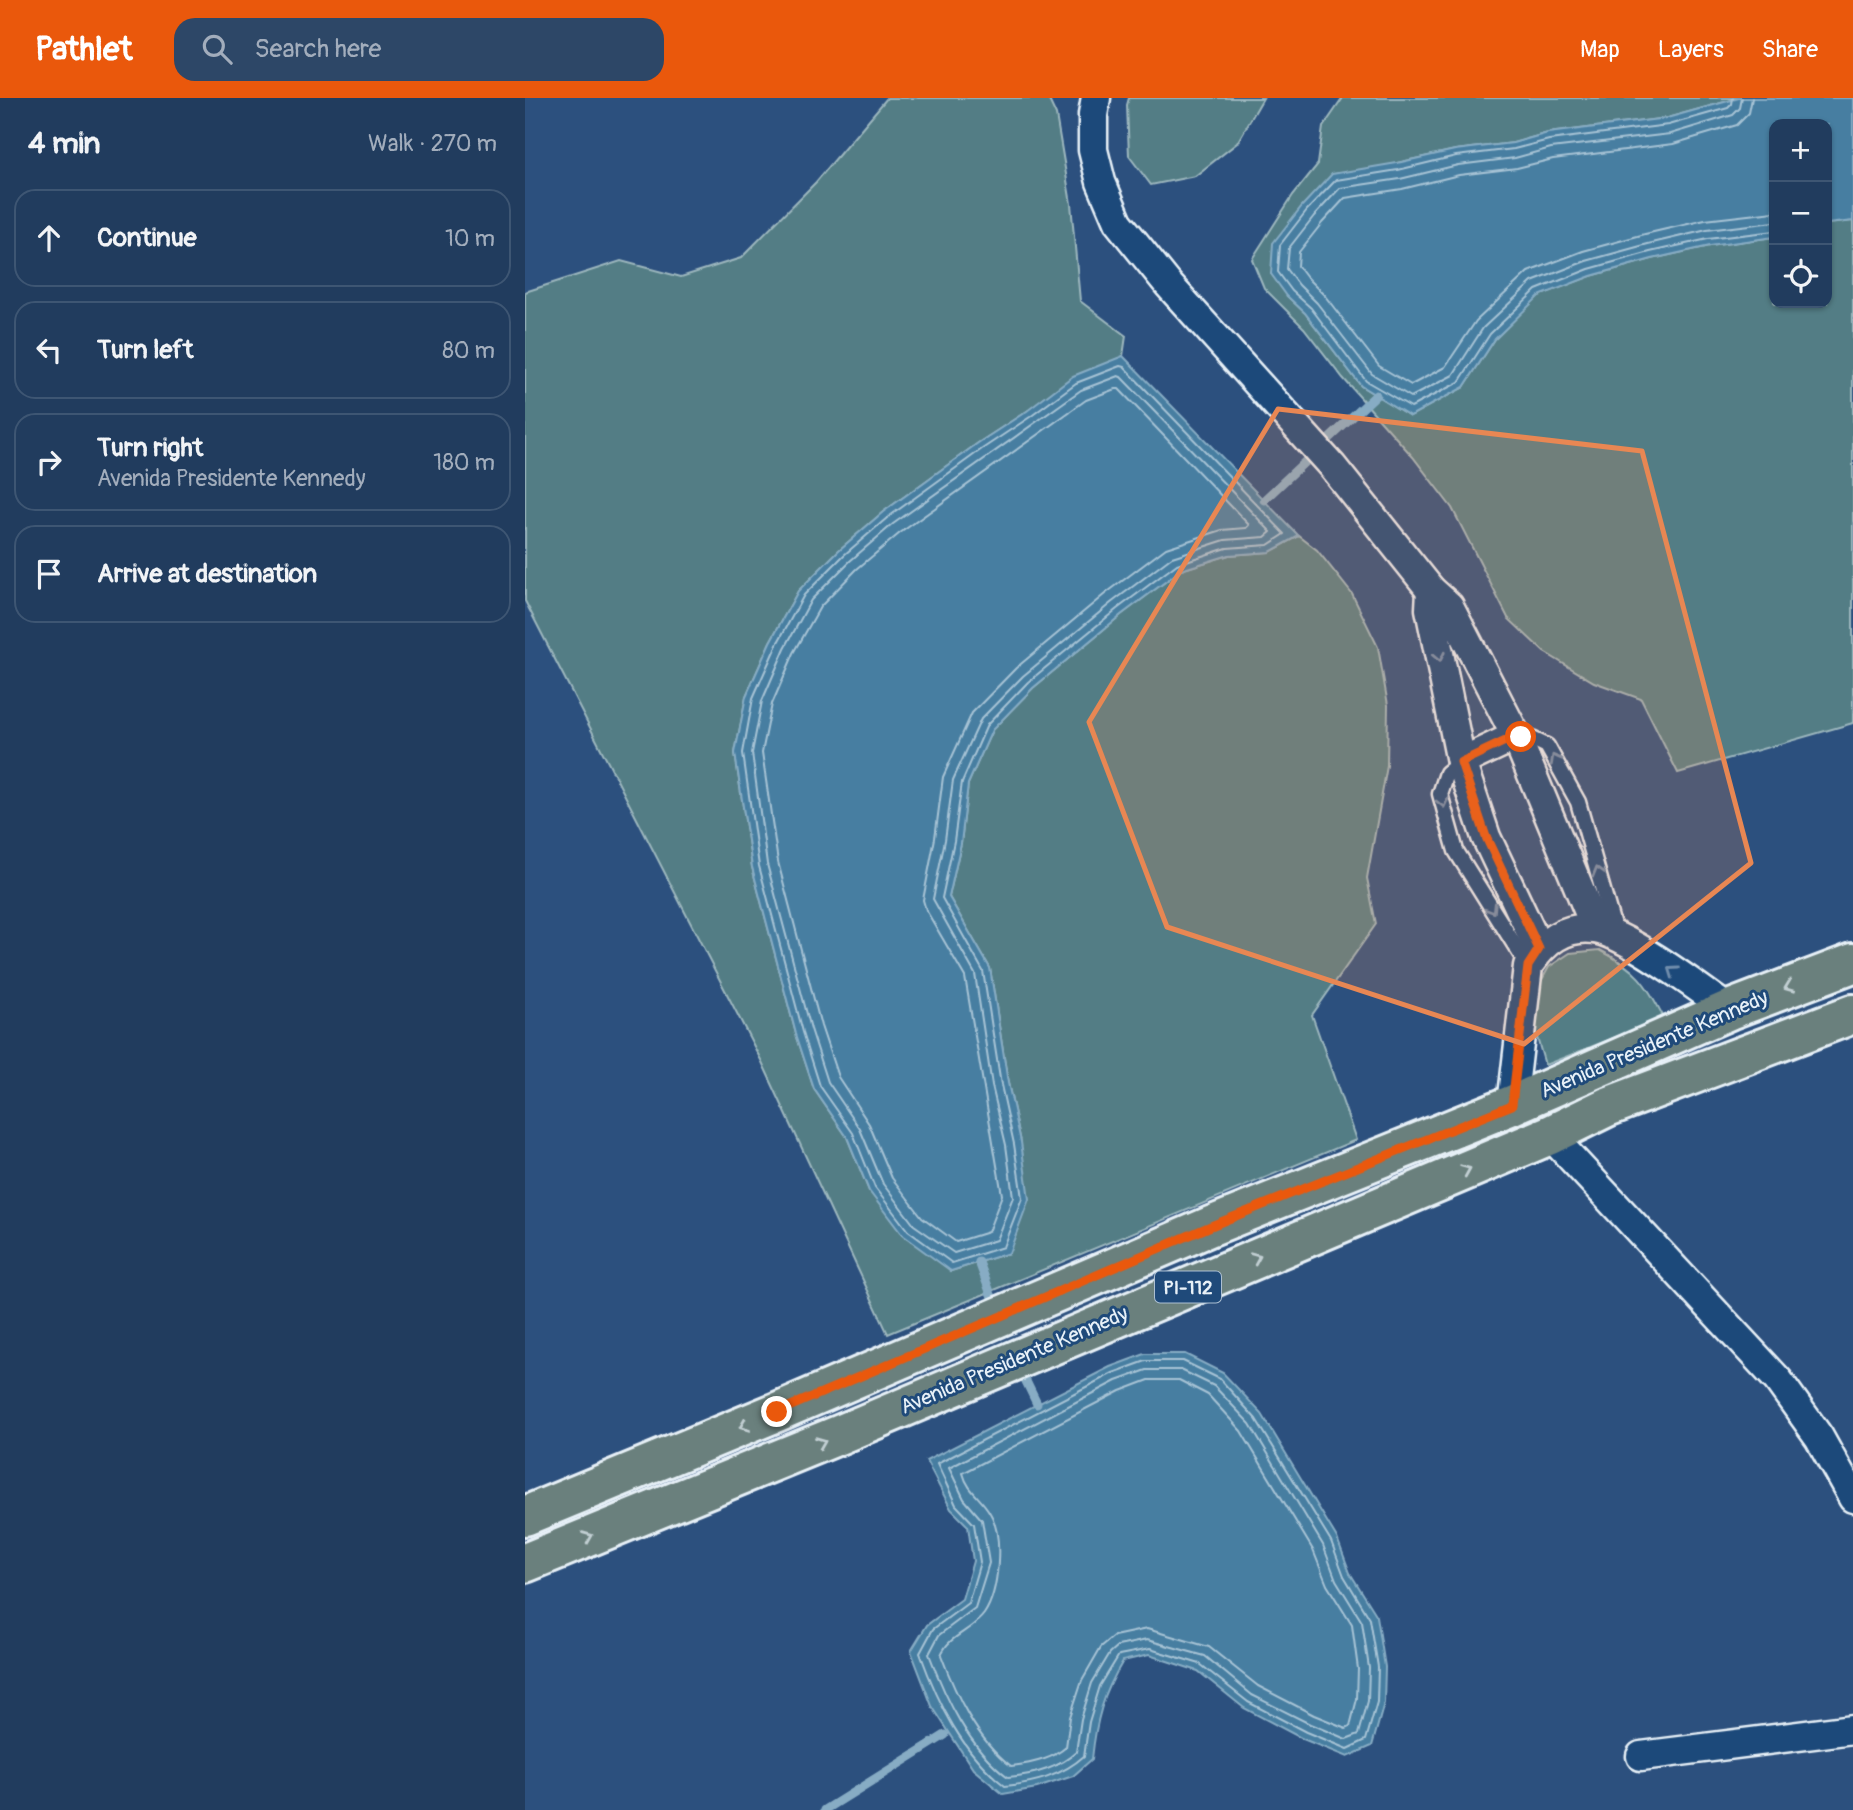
<!DOCTYPE html>
<html lang="en">
<head>
<meta charset="utf-8">
<style>
  :root { --surface:#213c5e; --page:#2d4767; --text:#f1f3f6; --muted:#a2adbc; --line:#3e5673; --accent:#ea580c }
  body { margin:0; font-family:Pangolin,sans-serif; background:var(--page); color:var(--text) }
  .controls { position:absolute; right:21px; top:21px; display:grid; overflow:hidden; border-radius:14px; box-shadow:0 2px 5px #0004 }
  .controls button { width:63px; height:63px; display:grid; place-items:center; padding:0; border:0; border-bottom:2px solid var(--line); background:var(--surface); color:var(--text); font:35px sans-serif }
  .stop { position:absolute; width:21px; height:21px; margin:-16px; border:5px solid #ea580c; border-radius:50%; background:#fff }
  .stop.end { background:#ea580c; border-color:#fff; box-shadow:0 2px 7px #0008 }
  .list { margin:0; padding:0; list-style:none }
  h2 { display:flex; justify-content:space-between; align-items:center; height:91px; margin:0; padding:0 28px; font-size:30px }
  h2 small { font-size:23px; font-weight:400; color:var(--muted) }
  .list li { display:grid; grid-template-columns:46px 1fr auto; gap:21px; align-items:center; box-sizing:border-box; height:98px; margin:0 14px 14px; padding:0 14px; border:2px solid var(--line); border-radius:21px }
  .list b { display:block; font-size:26px; white-space:nowrap }
  .list p { margin:0; font-size:23px; white-space:nowrap; color:var(--muted) }
  .list em { font-size:23px; font-style:normal; color:var(--muted) }
  .icon { flex:none; width:38px; height:38px; fill:none; stroke:currentColor; stroke-width:2; stroke-linecap:round; stroke-linejoin:round }
  .map { position:relative; flex:none; width:1328px; height:1712px; overflow:hidden }
  header { display:flex; align-items:center; gap:42px; box-sizing:border-box; height:98px; padding:0 35px; background:var(--accent); color:#fff }
  header strong { font-size:33px }
  nav { display:flex; gap:38px; margin-inline-start:auto; font-size:24px }
  .search { width:490px; height:63px; background:var(--page); display:flex; align-items:center; gap:18px; box-sizing:border-box; padding:0 24px; border-radius:21px; color:var(--muted); font-size:26px }
  main { display:flex }
  aside { flex:1; background:var(--surface) }
  .map>svg:first-child { display:block }
</style>
</head>
<body>
<header>
<strong>Pathlet</strong>
<div class="search"><svg class="icon" aria-label="search" viewBox="0 0 24 24"><circle cx="10" cy="10" r="6"/><path d="M15 15l6 6"/></svg>Search here</div>
<nav><a>Map</a><a>Layers</a><a>Share</a></nav>
</header>
<main>
<aside>
<h2>4 min<small>Walk · 270 m</small></h2>
<ul class="list">
<li><svg class="icon" aria-label="ahead" viewBox="0 0 24 24"><path d="M12 20V5M6 11l6-6 6 6"/></svg><div><b>Continue</b></div><em>10 m</em></li>
<li><svg class="icon" aria-label="left" viewBox="0 0 24 24"><path d="M17 20v-9H6M10 6l-5 5 5 5"/></svg><div><b>Turn left</b></div><em>80 m</em></li>
<li><svg class="icon" aria-label="right" viewBox="0 0 24 24"><path d="M7 20v-9h11M14 6l5 5-5 5"/></svg><div><b>Turn right</b><p>Avenida Presidente Kennedy</p></div><em>180 m</em></li>
<li><svg class="icon" aria-label="arrive" viewBox="0 0 24 24"><path d="M6 21V4h12l-3 4 3 4H6"/></svg><div><b>Arrive at destination</b></div></li>
</ul>
</aside>
<div class="map">
<svg width="1328" height="1712" viewBox="0 0 1328 1712">
  <rect width="100%" height="100%" fill="#2c507e"/>
  <filter id="ink" filterUnits="userSpaceOnUse"><feTurbulence type="fractalNoise" baseFrequency=".0143" numOctaves="2"/><feDisplacementMap in="SourceGraphic" scale="14" xChannelSelector="R" yChannelSelector="G"/><feConvolveMatrix kernelMatrix="1 2 1 2 8 2 1 2 1" color-interpolation-filters="sRGB"/></filter>
  <g filter="url(#ink)">
    <g fill="#527d85" stroke="#9db7be" stroke-width="2">
      <polygon points="362,0 523,0 531,17 546,106 555,203 601,238 598,258 502,313 453,345 358,414 314,452 273,493 245,544 221,598 210,655 227,769 271,936 289,991 322,1039 344,1093 426,1173 484,1155 496,1044 483,985 465,870 424,799 436,745 443,686 467,632 508,590 596,517 656,472 704,457 745,454 774,438 792,452 827,496 853,549 863,607 862,668 842,780 851,826 787,917 831,1042 363,1236 237,964 0,503 0,194 96,163 156,179 216,160 291,84"/>
      <polygon points="604,0 738,0 712,45 670,78 626,87 604,58 602,7"/>
      <polygon points="818,0 1214,0 1142,20 1023,35 988,45 930,52 872,65 762,198 780,215 836,288 885,318 939,289 970,241 1013,198 1066,178 1127,161 1185,148 1249,139 1249,205 1302,205 1302,126 1328,123 1328,625 1153,675 1116,601 1069,584 1019,554 983,520 927,410 888,359 818,280 779,230 739,190 727,161 768,97 793,66 798,29"/>
      <path d="M1075,852c36,19 46,32 64,68l-119,47 -12,-41 5,-37 11,-20 21,-14z"/>
    </g>
    <g fill="#467ea1" stroke="#87acc4" stroke-width="2">
      <polygon points="1214,0 1328,0 1328,123 1302,126 1302,26 1249,26 1249,139 1185,148 1127,161 1066,178 1014,198 970,241 939,289 885,318 836,288 780,215 762,198 746,176 748,145 777,108 807,76 872,65 930,52 988,45 1023,35 1142,20"/>
      <polygon points="598,258 774,438 745,454 704,457 656,472 596,517 508,590 467,632 443,686 436,745 424,799 465,870 483,985 496,1044 504,1101 484,1155 426,1173 378,1138 344,1093 322,1039 289,991 271,936 227,769 210,655 221,598 245,544 273,493 314,452 358,414 453,345 502,313 548,278"/>
      <path d="M620,1256h40l38,19 39,41 75,124 13,35 27,43 8,51 -1,36 -12,43 -25,11 -44,-18 -59,-31 -46,-37 -49,-16 -26,6c-20,33 -27,59 -31,98l-19,17 -36,12 -34,6 -30,-25 -41,-63 -21,-55 16,-26 35,-26 11,-38 -5,-35 -17,-17 -25,-48 184,-94z"/>
    </g>
    <g fill="none" stroke-linecap="round" stroke-linejoin="round">
      <g stroke="#a7c3d5" stroke-width="2">
        <polyline points="1208,0 1207,6 1203,10 1143,27 1024,42 989,51 931,58 873,72 811,82 782,112 755,147 753,174 767,193 786,210 841,283 886,309 934,284 965,236 1011,192 1064,171 1125,154 1183,141 1249,133"/>
        <polyline points="1217,0 1215,10 1208,17 1145,36 1026,50 990,60 933,67 875,81 815,90 789,118 764,150 762,171 774,187 792,205 847,276 886,299 928,277 958,230 1007,184 1061,163 1123,146 1182,132 1249,124"/>
        <polyline points="1227,0 1224,15 1212,27 1148,46 1028,61 992,70 934,77 877,91 820,100 797,125 774,154 773,168 782,180 800,198 854,268 886,287 920,269 951,223 1003,174 1058,153 1120,136 1180,122 1249,114"/>
        <polygon points="595,268 599,269 760,436 743,447 702,450 652,466 592,511 503,584 462,627 437,684 429,743 417,800 458,873 476,987 489,1046 497,1100 478,1149 427,1165 383,1133 350,1090 328,1035 295,988 278,934 234,768 218,655 228,600 252,546 279,497 319,457 362,420 457,351 505,319 551,285"/>
        <polygon points="593,278 596,279 746,434 740,439 700,442 647,459 586,505 498,578 456,621 428,682 420,742 408,801 450,876 467,988 481,1047 488,1099 471,1142 429,1155 389,1127 358,1086 335,1031 303,984 286,931 242,766 227,655 237,603 260,550 286,502 325,463 368,426 556,292"/>
        <polygon points="590,291 594,291 724,427 721,430 697,432 641,450 580,496 491,570 447,615 418,679 410,740 398,802 401,812 440,879 477,1097 463,1134 431,1144 397,1119 367,1080 344,1026 313,979 296,928 253,764 237,655 247,606 269,555 295,509 332,471 375,435 561,302"/>
        <path d="M621,1263h37l37,18 36,40 75,122 13,35 26,43 8,48 -1,35 -11,38 -19,9 -41,-17 -58,-30 -48,-38 -50,-15 -31,6 -19,31 -11,36 -5,34c-22,20 -50,27 -79,30 -43,-33 -67,-83 -85,-133l13,-24 35,-26 12,-41 -6,-38 -18,-19 -19,-41 176,-91z"/>
        <path d="M622,1272h34l33,16 36,38 73,121 13,35 26,42 7,46 -1,33 -9,33 -13,5 -36,-15 -58,-29 -47,-39 -58,-16 -29,6 -8,7 -18,30 -11,36 -5,33c-18,17 -44,23 -68,25 -40,-30 -62,-78 -79,-123l10,-19 36,-27 14,-45 -7,-43 -18,-21 -15,-31 167,-87z"/>
        <path d="M624,1282h30l29,15 33,36 72,119 14,35 25,40 6,44 -1,30 -7,27 -4,2 -32,-13 -56,-29 -49,-39 -62,-18 -33,7 -13,11 -19,33 -12,37 -4,30c-14,13 -37,17 -55,19 -35,-27 -55,-71 -70,-111 8,-20 31,-24 43,-41 15,-22 20,-78 6,-101 -9,-16 -22,-21 -27,-40l157,-82z"/>
      </g>
      <g stroke="#87acc4" stroke-width="9">
        <polyline points="739,402 851,297"/>
        <polyline points="454,1164 468,1202"/>
        <polyline points="497,1275 512,1306"/>
        <polyline points="300,1712 420,1637"/>
      </g>
      <defs>
        <g id="lane">
          <polyline points="991,638 1003,639 1022,648 1053,704 1091,838"/>
          <polyline points="936,664 922,675 915,696 931,753 1003,868"/>
        </g>
        <g id="street">
          <polyline points="571,0 568,17 568,52 576,84 593,124 643,186 807,368 906,492 924,508 991,638 1071,831"/>
          <polyline points="906,492 905,511 936,664 961,739 1014,851"/>
          <polyline points="936,664 991,638"/>
          <path d="M987,1007l16,-139c16,-24 36,-41 67,-37 32,5 105,60 134,81"/>
          <polyline points="1025,1037 1253,1282 1294,1339 1328,1400"/>
          <polyline points="1116,1658 1328,1631"/>
        </g>
        <g id="primary">
          <polyline points="0,1418 252,1314 686,1128 987,1007 1204,912 1328,865"/>
          <polyline points="0,1465 316,1336 1025,1037 1082,1009 1328,916"/>
        </g>
      </defs>
      <use href="#lane" stroke="#e8f1f8" stroke-width="19"/>
      <use href="#street" stroke="#e8f1f8" stroke-width="33"/>
      <use href="#primary" stroke="#e8f1f8" stroke-width="44"/>
      <use href="#lane" stroke="#1f4a7a" stroke-width="14"/>
      <use href="#street" stroke="#1f4a7a" stroke-width="28"/>
      <use href="#primary" stroke="#6a807d" stroke-width="38"/>
    </g>
    <defs><path id="oneway-chevron" d="M-2-3.5L2.5 0L-2 3.5" fill="none" stroke-width="1.6" stroke-linecap="round" stroke-linejoin="round" transform="scale(1.75)"/></defs>
    <g stroke="#6f8dac">
      <use href="#oneway-chevron" transform="translate(914 559) rotate(78)"/>
      <use href="#oneway-chevron" transform="translate(1030 661) rotate(-119)"/>
      <use href="#oneway-chevron" transform="translate(918 705) rotate(77)"/>
      <use href="#oneway-chevron" transform="translate(1073 773) rotate(-106)"/>
      <use href="#oneway-chevron" transform="translate(967 811) rotate(58)"/>
      <use href="#oneway-chevron" transform="translate(1148 873) rotate(-145)"/>
    </g>
    <g stroke="#c2cfd3">
      <use href="#oneway-chevron" transform="translate(1264 889) rotate(159)"/>
      <use href="#oneway-chevron" transform="translate(941 1072) rotate(-23)"/>
      <use href="#oneway-chevron" transform="translate(731 1160) rotate(-23)"/>
      <use href="#oneway-chevron" transform="translate(219 1328) rotate(158)"/>
      <use href="#oneway-chevron" transform="translate(296 1344) rotate(-22)"/>
      <use href="#oneway-chevron" transform="translate(63 1439) rotate(-22)"/>
    </g>
  </g>
  <g fill="none" stroke-linecap="round" stroke-linejoin="round" filter="url(#ink)">
    <polyline stroke="#ea580c" stroke-width="9" points="252,1314 686,1128 987,1007 1003,868 1014,851 961,739 936,664 991,638 996,639"/>
  </g>
  <path fill="#e88753" fill-opacity="0.2" stroke="#e88753" stroke-width="5" stroke-linejoin="round" d="M753,311l364,42 109,412 -227,181 -357,-117 -78,-205z"/>
  <g text-anchor="middle" stroke-width="6" stroke-linejoin="round" paint-order="stroke">
    <rect fill="#1f4a7a" stroke="#acbfd2" stroke-width="2" x="630" y="1173.5" width="66" height="31" rx="5"/>
    <g font-size="19" font-weight="bold" fill="#e8f1f8">
      <text x="663" y="1196">PI-112</text>
    </g>
    <g font-size="21" fill="#e8f1f8" stroke="#1f4a7a">
      <text transform="translate(1129 946) rotate(-23)" y="7">Avenida Presidente Kennedy</text>
      <text transform="translate(489 1262) rotate(-23)" y="7">Avenida Presidente Kennedy</text>
    </g>
  </g>
</svg>
<div class="controls">
<button>+</button>
<button>−</button>
<button><svg class="icon" aria-label="locate" viewBox="0 0 24 24"><circle cx="12" cy="12" r="6"/><path d="M12 2v4M12 18v4M2 12h4M18 12h4"/></svg></button>
</div>
<div class="stop" style="left:996px;top:639px"></div>
<div class="stop end" style="left:252px;top:1314px"></div>
</div>
</main>
</body>
</html>
